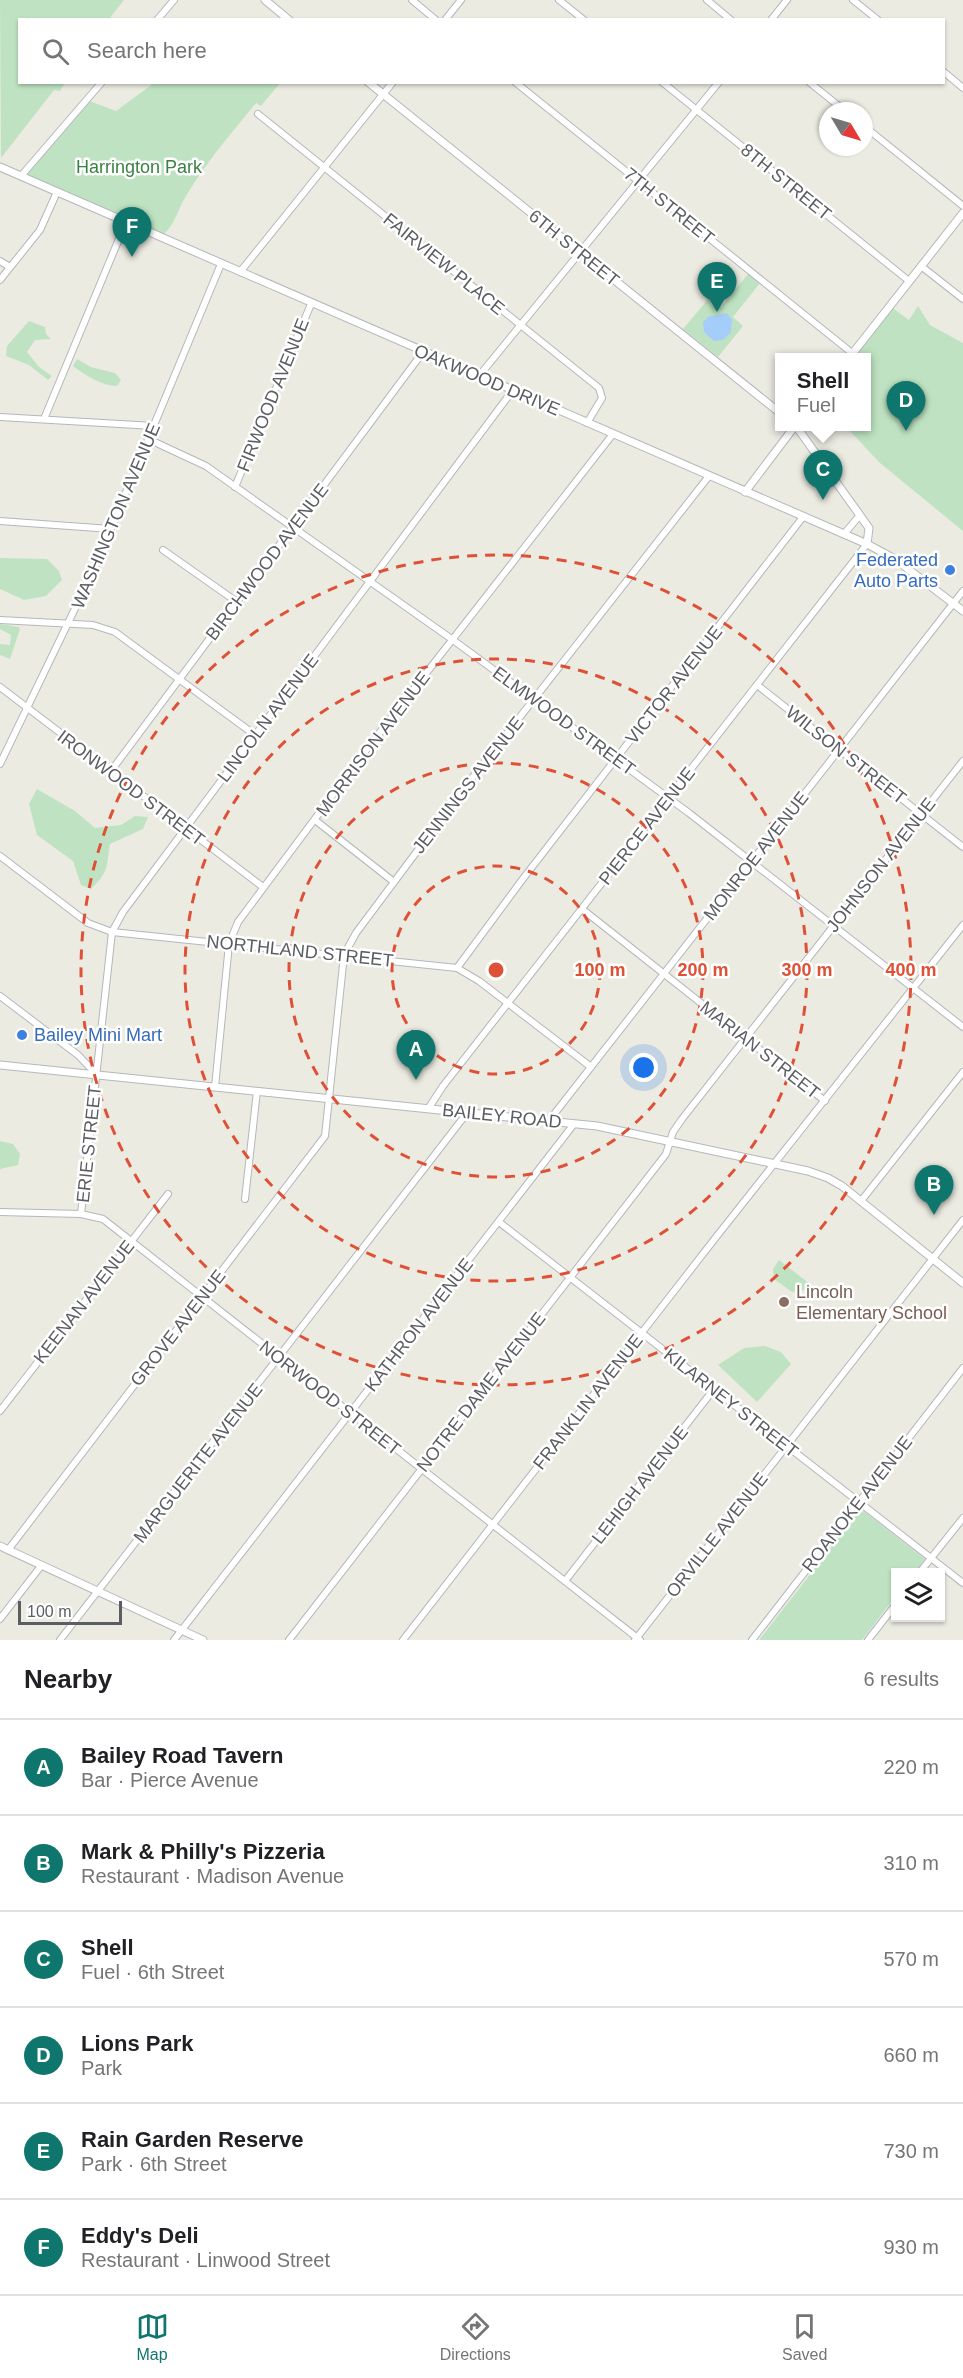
<!DOCTYPE html>
<html lang="en">
<head>
<meta charset="utf-8">
<style>
  :root { --surface:#fff; --page:#f2f2f2; --text:#202124; --muted:#757577; --line:#e0e0e0; --accent:#0f766e }
  body { margin:0; font-family:Helvetica,sans-serif; background:var(--page); color:var(--text) }
  .controls { position:absolute; right:18px; bottom:18px; display:grid; overflow:hidden; border-radius:0px; box-shadow:0 2px 4px #0004 }
  .controls button { width:54px; height:54px; display:grid; place-items:center; padding:0; border:0; border-bottom:2px solid var(--line); background:var(--surface); color:var(--text); font:30px sans-serif }
  .compass { position:absolute; left:819px; top:102px; width:54px; height:54px; border-radius:50%; background:var(--surface); box-shadow:0 2px 4px #0004; rotate:128deg }
  .scale { position:absolute; left:18px; bottom:15px; width:104px; box-sizing:border-box; padding-left:6px; border:3px solid #5a5d62; border-top:0; font-size:16px; line-height:21px; white-space:nowrap; color:#5a5d62; -webkit-text-stroke:4px #fff; paint-order:stroke }
  .you { position:absolute; left:644px; top:1068px; width:21px; height:21px; margin:-15px; border:4px solid #fff; border-radius:50%; background:#1a73e8; box-shadow:0 0 0 9px #1a73e833 }
  .badge { display:grid; place-items:center; width:39px; height:39px; border-radius:50%; background:var(--accent); color:#fff; font-size:20px; font-weight:700 }
  .pin { position:absolute; translate:-50% -50px; filter:drop-shadow(0 2px 3px #0008) }
  .pin::after { content:''; position:absolute; top:32px; width:21px; height:18px; background:inherit; clip-path:polygon(0 0,100% 0,50% 100%) }
  .popup { position:absolute; left:775px; top:353px; width:96px; height:78px; box-sizing:border-box; display:grid; place-content:center; border-radius:0px; background:var(--surface); filter:drop-shadow(0 2px 4px #0005); font-size:20px; white-space:nowrap; color:var(--muted) }
  .popup b { font-size:22px; color:var(--text) }
  .popup::after { content:''; position:absolute; left:50%; top:100%; margin-left:-12px; border:12px solid transparent; border-top-color:var(--surface) }
  .list { margin:0; padding:0; list-style:none }
  h2 { display:flex; justify-content:space-between; align-items:center; height:78px; margin:0; padding:0 24px; font-size:26px }
  h2 small { font-size:20px; font-weight:400; color:var(--muted) }
  .list li { display:grid; grid-template-columns:39px 1fr auto; gap:18px; align-items:center; box-sizing:border-box; height:96px; padding:0 24px; border-top:2px solid var(--line) }
  .list b { display:block; font-size:22px; white-space:nowrap }
  .list p { margin:0; font-size:20px; white-space:nowrap; color:var(--muted) }
  .list em { font-size:20px; font-style:normal; color:var(--muted) }
  .icon { flex:none; width:33px; height:33px; fill:none; stroke:currentColor; stroke-width:2; stroke-linecap:round; stroke-linejoin:round }
  .map { position:relative; flex:none; width:963px; height:1640px; overflow:hidden }
  .search { position:absolute; background:var(--surface); box-shadow:0 2px 4px #0004; left:18px; right:18px; top:18px; height:66px; display:flex; align-items:center; gap:15px; box-sizing:border-box; padding:0 21px; border-radius:0px; color:var(--muted); font-size:22px }
  .sheet { height:654px; background:var(--surface) }
  nav { display:flex; justify-content:space-around; align-items:center; box-sizing:border-box; height:84px; border-top:2px solid var(--line); background:var(--surface); font-size:16px; color:var(--muted) }
  nav a { display:grid; justify-items:center; gap:3px }
  nav .on { color:var(--accent) }
  .map>svg:first-child { display:block }
</style>
</head>
<body>
<div class="map">
<svg width="963" height="1640" viewBox="0 0 963 1640">
  <rect width="100%" height="100%" fill="#ecebe2"/>
  <g fill="#bfe3c2">
    <polygon points="0,0 124,0 109,19 20,20 20,82 65,83 60,91 54,90 1,158"/>
    <path d="M154,83h126l-19,23 -5,-3c-26,32 -54,64 -74,100 -6,13 -10,26 -22,34l-139,-61 66,-76 29,11z"/>
    <polygon points="748,274 760,283 733,317 743,326 718,357 683,329 709,298 721,307"/>
    <polygon points="890,306 909,320 918,306 930,325 963,343 963,531 880,463 846,427 866,426 866,358 849,357"/>
    <polygon points="29,321 45,327 46,334 51,339 35,340 27,352 39,367 52,376 48,380 29,365 6,356 7,346"/>
    <path d="M77,359l14,8 24,6 6,7 -4,6c-15,0 -32,-11 -44,-20z"/>
    <polygon points="0,558 47,559 59,571 62,580 46,596 24,600 0,589"/>
    <polygon points="0,624 19,627 20,629 10,659 0,655 0,644 10,645 11,635 0,629"/>
    <path d="M37,789l38,22 20,17 26,-3 14,-9 13,1 -5,12 -33,15c-4,22 0,27 -19,45l-10,-4 -8,-24 -36,-26 -8,-31z"/>
    <polygon points="0,1141 13,1144 20,1154 18,1165 0,1169"/>
    <polygon points="779,1260 810,1284 805,1290 792,1292 774,1279 773,1269"/>
    <polygon points="765,1346 781,1352 791,1364 757,1402 718,1365 744,1348"/>
    <polygon points="861,1509 925,1559 915,1572 896,1572 895,1597 862,1640 759,1640"/>
  </g>
  <polygon fill="#a5cdfa" points="727,313 732,320 731,332 723,340 714,341 704,332 703,322 708,317"/>
  <g fill="none" stroke-linecap="round" stroke-linejoin="round">
    <defs>
      <g id="minor">
        <polyline points="412,0 436,20"/>
        <polyline points="559,0 584,20"/>
        <polyline points="707,0 731,20"/>
        <polyline points="853,0 878,20"/>
        <polyline points="157,20 174,0"/>
        <polyline points="445,20 461,0"/>
        <polyline points="771,20 787,0"/>
        <polyline points="944,72 963,88"/>
        <polyline points="515,82 852,353"/>
        <polyline points="662,82 909,281"/>
        <polyline points="809,82 845,111"/>
        <polyline points="258,114 599,388 602,398 587,423"/>
        <polyline points="864,126 963,206"/>
        <polyline points="21,176 102,82"/>
        <polyline points="0,261 10,267"/>
        <polyline points="921,266 963,299"/>
        <polyline points="240,272 393,82"/>
        <polyline points="0,280 40,230 57,192"/>
        <polyline points="479,376 719,82"/>
        <polyline points="0,417 154,426"/>
        <polyline points="44,419 126,222"/>
        <polyline points="148,439 206,466 453,640 689,813 963,1027"/>
        <polyline points="235,487 311,304"/>
        <polyline points="0,521 111,529"/>
        <polyline points="844,534 860,515"/>
        <polyline points="163,550 237,602"/>
        <polyline points="0,620 93,625 115,632 255,735"/>
        <polyline points="757,685 963,847"/>
        <polyline points="0,687 263,887"/>
        <polyline points="0,764 95,567 221,264"/>
        <polyline points="111,771 423,352"/>
        <polyline points="315,820 394,882"/>
        <polyline points="0,856 88,923 112,932 457,968 479,981 591,1067"/>
        <polyline points="582,909 825,1101"/>
        <polyline points="457,968 522,880 803,517"/>
        <polyline points="0,996 78,1055 97,1075"/>
        <polyline points="215,1087 229,944 238,922 370,745 613,434"/>
        <polyline points="428,1109 443,1086 867,544"/>
        <polyline points="552,1121 555,1113 963,591"/>
        <polyline points="245,1199 257,1091"/>
        <polyline points="861,1201 963,1072"/>
        <polyline points="0,1212 81,1214 103,1219 640,1640"/>
        <polyline points="81,1214 112,932 123,912 513,390"/>
        <polyline points="499,1222 963,1583"/>
        <polyline points="0,1411 168,1194"/>
        <polyline points="8,1550 325,1136 344,955 356,933 465,787 709,476"/>
        <polyline points="920,1572 963,1518"/>
        <polyline points="565,1581 714,1389"/>
        <polyline points="0,1619 41,1566"/>
        <polyline points="60,1640 467,1113"/>
        <polyline points="174,1640 574,1124"/>
        <polyline points="289,1640 666,1154 673,1132 682,1119 963,761"/>
        <polyline points="403,1640 713,1241 963,925"/>
        <polyline points="635,1640 963,1220"/>
        <polyline points="752,1640 963,1368"/>
        <polyline points="868,1640 896,1604"/>
      </g>
      <g id="tertiary">
        <polyline points="265,0 289,20"/>
        <polyline points="368,82 780,413"/>
        <polyline points="0,167 867,544 895,559 963,611"/>
        <polyline points="849,358 963,213"/>
        <polyline points="796,426 869,528 867,544"/>
        <polyline points="745,492 795,426"/>
        <polyline points="0,1065 597,1126 808,1171 828,1178 842,1186 963,1283"/>
        <polyline points="0,1546 203,1640"/>
      </g>
    </defs>
    <use href="#minor" stroke="#b4b7bc" stroke-width="8"/>
    <use href="#tertiary" stroke="#b4b7bc" stroke-width="9"/>
    <use href="#minor" stroke="#fff" stroke-width="6"/>
    <use href="#tertiary" stroke="#fff" stroke-width="7"/>
  </g>
  <g fill="none" stroke="#de5136" stroke-width="3" stroke-dasharray="10 8">
    <circle cx="496" cy="970" r="104"/>
    <circle cx="496" cy="970" r="207"/>
    <circle cx="496" cy="970" r="311"/>
    <circle cx="496" cy="970" r="415"/>
  </g>
  <g fill="#3f7fe0" stroke="#fff" stroke-width="2">
    <circle cx="950" cy="570" r="6"/>
    <circle cx="22" cy="1035" r="6"/>
  </g>
  <circle fill="#8d6e63" stroke="#fff" stroke-width="2" cx="784" cy="1302" r="6"/>
  <g text-anchor="middle" stroke-width="5" stroke-linejoin="round" paint-order="stroke">
    <g font-size="18" fill="#3a8243" stroke="#fff">
      <text x="139" y="173">Harrington Park</text>
    </g>
    <g font-size="18" fill="#5a5d62" stroke="#fff">
      <text transform="translate(786 182) rotate(39)" y="6">8TH STREET</text>
      <text transform="translate(669 206) rotate(39)" y="6">7TH STREET</text>
      <text transform="translate(574 248) rotate(39)" y="6">6TH STREET</text>
      <text transform="translate(444 264) rotate(39)" y="6">FAIRVIEW PLACE</text>
      <text transform="translate(487 380) rotate(23)" y="6">OAKWOOD DRIVE</text>
      <text transform="translate(273 395) rotate(-68)" y="6">FIRWOOD AVENUE</text>
      <text transform="translate(116 516) rotate(-67)" y="6">WASHINGTON AVENUE</text>
      <text transform="translate(267 562) rotate(-53)" y="6">BIRCHWOOD AVENUE</text>
      <text transform="translate(674 685) rotate(-52)" y="6">VICTOR AVENUE</text>
      <text transform="translate(268 718) rotate(-53)" y="6">LINCOLN AVENUE</text>
      <text transform="translate(564 721) rotate(36)" y="6">ELMWOOD STREET</text>
      <text transform="translate(373 744) rotate(-53)" y="6">MORRISON AVENUE</text>
      <text transform="translate(846 755) rotate(38)" y="6">WILSON STREET</text>
      <text transform="translate(468 785) rotate(-52)" y="6">JENNINGS AVENUE</text>
      <text transform="translate(131 788) rotate(37)" y="6">IRONWOOD STREET</text>
      <text transform="translate(647 826) rotate(-52)" y="6">PIERCE AVENUE</text>
      <text transform="translate(756 856) rotate(-52)" y="6">MONROE AVENUE</text>
      <text transform="translate(881 865) rotate(-52)" y="6">JOHNSON AVENUE</text>
      <text transform="translate(300 951) rotate(6)" y="6">NORTHLAND STREET</text>
      <text transform="translate(760 1050) rotate(38)" y="6">MARIAN STREET</text>
      <text transform="translate(502 1116) rotate(6)" y="6">BAILEY ROAD</text>
      <text transform="translate(89 1144) rotate(-84)" y="6">ERIE STREET</text>
      <text transform="translate(84 1302) rotate(-52)" y="6">KEENAN AVENUE</text>
      <text transform="translate(419 1325) rotate(-52)" y="6">KATHRON AVENUE</text>
      <text transform="translate(178 1328) rotate(-52)" y="6">GROVE AVENUE</text>
      <text transform="translate(481 1392) rotate(-52)" y="6">NOTRE DAME AVENUE</text>
      <text transform="translate(330 1398) rotate(38)" y="6">NORWOOD STREET</text>
      <text transform="translate(588 1402) rotate(-52)" y="6">FRANKLIN AVENUE</text>
      <text transform="translate(731 1403) rotate(38)" y="6">KILARNEY STREET</text>
      <text transform="translate(198 1463) rotate(-52)" y="6">MARGUERITE AVENUE</text>
      <text transform="translate(640 1485) rotate(-52)" y="6">LEHIGH AVENUE</text>
      <text transform="translate(857 1504) rotate(-52)" y="6">ROANOKE AVENUE</text>
      <text transform="translate(717 1535) rotate(-52)" y="6">ORVILLE AVENUE</text>
    </g>
    <g font-size="18" fill="#366cbe" stroke="#fff" text-anchor="end">
      <text x="938" y="566">Federated<tspan x="938" dy="21">Auto Parts</tspan></text>
      <text x="34" y="1041" text-anchor="start">Bailey Mini Mart</text>
    </g>
    <g font-size="18" fill="#785e54" stroke="#fff" text-anchor="start">
      <text x="796" y="1298">Lincoln<tspan x="796" dy="21">Elementary School</tspan></text>
    </g>
  </g>
  <circle cx="496" cy="970" r="9" fill="#de5136" stroke="#fff" stroke-width="3"/>
  <g font-size="18" text-anchor="middle" font-weight="bold" fill="#de5136" stroke="#fff" stroke-width="5" stroke-linejoin="round" paint-order="stroke">
    <text x="600" y="976">100 m</text>
    <text x="703" y="976">200 m</text>
    <text x="807" y="976">300 m</text>
    <text x="911" y="976">400 m</text>
  </g>
</svg>
<div class="controls">
<button><svg class="icon" aria-label="layers" viewBox="0 0 24 24"><path d="M12 4l9 5-9 5-9-5zM3 14l9 5 9-5"/></svg></button>
</div>
<svg class="compass" viewBox="-18 -18 36 36"><path d="M0-13l5 13h-10z" fill="#e53935"/><path d="M0 13l5-13h-10z" fill="#757577"/></svg>
<div class="scale">100 m</div>
<div class="you"></div>
<div class="pin badge" style="left:416px;top:1080px">A</div>
<div class="pin badge" style="left:934px;top:1215px">B</div>
<div class="pin badge" style="left:823px;top:500px">C</div>
<div class="popup"><b>Shell</b>Fuel</div>
<div class="pin badge" style="left:906px;top:431px">D</div>
<div class="pin badge" style="left:717px;top:312px">E</div>
<div class="pin badge" style="left:132px;top:257px">F</div>
<div class="search"><svg class="icon" aria-label="search" viewBox="0 0 24 24"><circle cx="10" cy="10" r="6"/><path d="M15 15l6 6"/></svg>Search here</div>
</div>
<section class="sheet">
<h2>Nearby<small>6 results</small></h2>
<ul class="list">
<li><span class="badge">A</span><div><b>Bailey Road Tavern</b><p>Bar · Pierce Avenue</p></div><em>220 m</em></li>
<li><span class="badge">B</span><div><b>Mark &amp; Philly's Pizzeria</b><p>Restaurant · Madison Avenue</p></div><em>310 m</em></li>
<li><span class="badge">C</span><div><b>Shell</b><p>Fuel · 6th Street</p></div><em>570 m</em></li>
<li><span class="badge">D</span><div><b>Lions Park</b><p>Park</p></div><em>660 m</em></li>
<li><span class="badge">E</span><div><b>Rain Garden Reserve</b><p>Park · 6th Street</p></div><em>730 m</em></li>
<li><span class="badge">F</span><div><b>Eddy's Deli</b><p>Restaurant · Linwood Street</p></div><em>930 m</em></li>
</ul>
</section>
<nav>
<a class="on"><svg class="icon" aria-label="map" viewBox="0 0 24 24"><path d="M3 6l6-2 6 2 6-2v14l-6 2-6-2-6 2zM9 4v14M15 6v14"/></svg>Map</a>
<a><svg class="icon" aria-label="directions" viewBox="0 0 24 24"><path d="M12 3l9 9-9 9-9-9zM9 14v-3h6M13 9l2 2-2 2"/></svg>Directions</a>
<a><svg class="icon" aria-label="saved" viewBox="0 0 24 24"><path d="M7 4h10v16l-5-4-5 4z"/></svg>Saved</a>
</nav>
</body>
</html>
